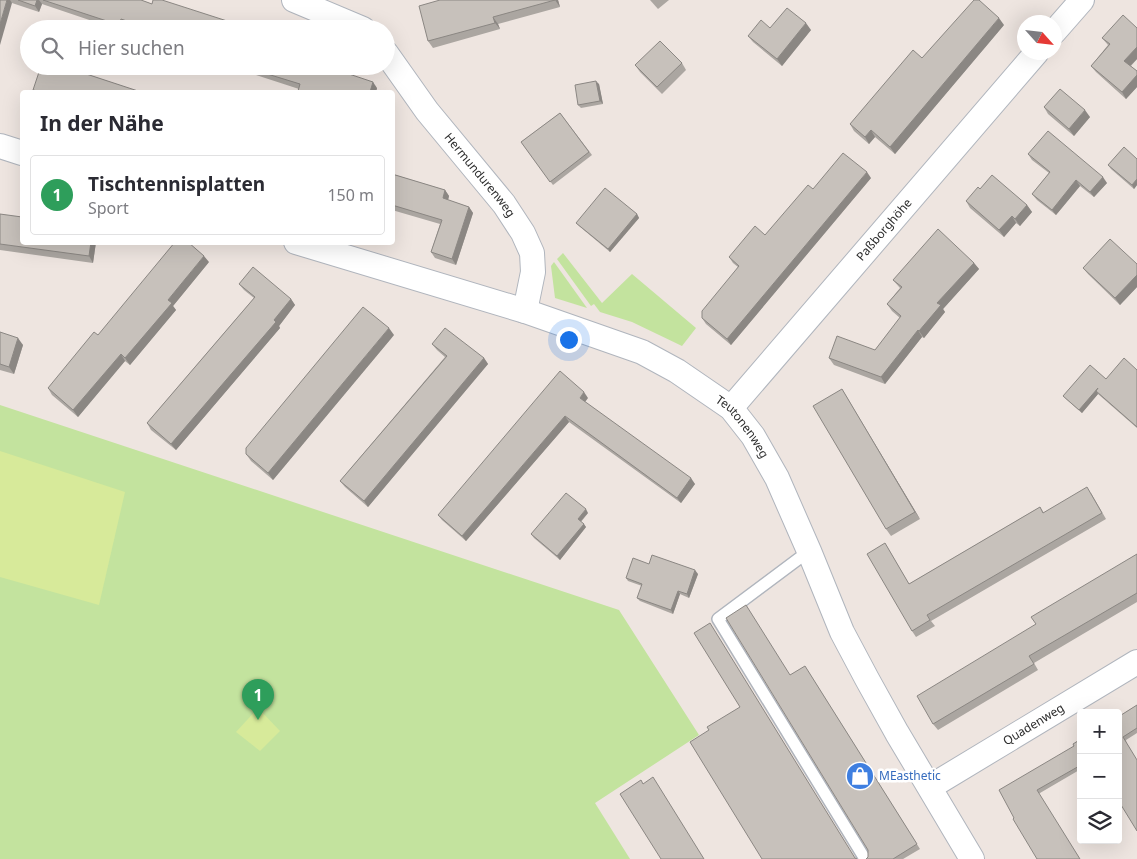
<!DOCTYPE html>
<html lang="de">
<head>
<meta charset="utf-8">
<style>
  :root { --surface:#fff; --page:#f7f7f7; --text:#2b2b33; --muted:#7c7c81; --line:#e1e1e2; --accent:#0f766e }
  body { margin:0; font-family:"Noto Sans",sans-serif; background:var(--page); color:var(--text) }
  .controls { position:absolute; right:15px; bottom:15px; display:grid; overflow:hidden; border-radius:5px; box-shadow:0 5px 20px #0002 }
  .controls button { width:45px; height:45px; display:grid; place-items:center; padding:0; border:0; border-bottom:1px solid var(--line); background:var(--surface); color:var(--text); font:25px sans-serif }
  .compass { position:absolute; left:1017px; top:15px; width:45px; height:45px; border-radius:50%; background:var(--surface); box-shadow:0 5px 20px #0002; rotate:117deg }
  .you { position:absolute; left:568px; top:339px; width:18px; height:18px; margin:-12px; border:4px solid #fff; border-radius:50%; background:#1a73e8; box-shadow:0 0 0 8px #1a73e833 }
  .badge { display:grid; place-items:center; width:32px; height:32px; border-radius:50%; background:var(--accent); color:#fff; font-size:16px; font-weight:700 }
  .pin { position:absolute; translate:-50% -41px; filter:drop-shadow(0 1px 2px #0008) }
  .pin::after { content:''; position:absolute; top:26px; width:18px; height:15px; background:inherit; clip-path:polygon(0 0,100% 0,50% 100%) }
  .list { margin:0; padding:0; list-style:none }
  h2 { display:flex; justify-content:space-between; align-items:center; height:65px; margin:0; padding:0 20px; font-size:21px }
  h2 small { font-size:16px; font-weight:400; color:var(--muted) }
  .list li { display:grid; grid-template-columns:32px 1fr auto; gap:15px; align-items:center; box-sizing:border-box; height:80px; margin:0 10px 10px; padding:0 10px; border:1px solid var(--line); border-radius:5px }
  .list b { display:block; font-size:19px; white-space:nowrap }
  .list p { margin:0; font-size:16px; white-space:nowrap; color:var(--muted) }
  .list em { font-size:16px; font-style:normal; color:var(--muted) }
  .icon { flex:none; width:28px; height:28px; fill:none; stroke:currentColor; stroke-width:2; stroke-linecap:round; stroke-linejoin:round }
  .map { position:relative; flex:none; width:1137px; height:859px; overflow:hidden }
  .search { position:absolute; background:var(--surface); box-shadow:0 5px 20px #0002; left:20px; top:20px; width:375px; height:55px; display:flex; align-items:center; gap:12px; box-sizing:border-box; padding:0 18px; border-radius:28px; color:var(--muted); font-size:19px }
  .panel { position:absolute; background:var(--surface); box-shadow:0 5px 20px #0002; left:20px; top:90px; width:375px; height:155px; border-radius:5px }
  .map>svg:first-child { display:block }
</style>
</head>
<body>
<div class="map">
<svg width="1137" height="859" viewBox="0 0 1137 859">
  <rect width="100%" height="100%" fill="#eee5e0"/>
  <g fill="#c3e39e">
    <polygon points="563,253 602,303 632,274 696,328 682,346 632,322 600,312 594,304 591,306 557,259"/>
    <polygon points="554,262 587,308 555,298 551,266"/>
    <polygon points="0,405 619,610 699,735 595,803 630,859 0,859"/>
  </g>
  <g fill="#d7ea9a">
    <polygon points="0,451 125,492 99,605 0,577"/>
    <polygon points="258,708 280,731 260,751 236,732"/>
  </g>
  <g fill="none" stroke-linecap="round" stroke-linejoin="round">
    <defs>
      <polyline id="lane" points="809,551 718,619 865,859"/>
      <g id="street">
        <polyline points="294,0 363,29"/>
        <polyline points="1054,32 1082,0"/>
        <path id="s1" d="M386,53l41,58 77,93 19,29 9,20 1,19 -8,39"/>
        <polyline points="0,146 22,153"/>
        <path id="s2" d="M296,242l229,69 117,41 35,19 54,37 22,28 24,42 32,73 33,81 25,47 30,54 75,126"/>
        <path id="s3" d="M731,408l306,-356"/>
        <path id="s4" d="M930,787l207,-125"/>
      </g>
    </defs>
    <use href="#lane" stroke="#b0b5bd" stroke-width="14"/>
    <use href="#street" stroke="#b0b5bd" stroke-width="26"/>
    <use href="#lane" stroke="#fff" stroke-width="11"/>
    <use href="#street" stroke="#fff" stroke-width="24"/>
  </g>
  <g fill="#aba6a1">
    <polygon points="0,0 141,0 152,4 252,29 135,29 125,26 124,29 116,29 42,4 39,12 12,3"/>
    <polygon points="440,0 558,0 560,7 498,24 500,29 433,48 428,41"/>
    <polygon points="650,0 669,0 658,9"/>
    <polygon points="1004,25 895,154 875,137 869,144 854,131 850,124 922,58"/>
    <polygon points="770,28 811,30 782,66 753,42 748,36"/>
    <polygon points="1137,28 1137,59 1131,66 1137,71 1137,87 1126,99 1096,72 1091,66 1108,45 1102,38"/>
    <polygon points="682,63 686,70 662,94 640,72 635,65"/>
    <polygon points="251,69 377,88 376,92 299,92 298,91 299,89 256,75"/>
    <polygon points="599,84 603,104 581,108 578,105"/>
    <polygon points="1044,107 1090,117 1074,136 1048,114"/>
    <polygon points="560,113 592,155 553,185 521,142"/>
    <polygon points="1028,154 1107,183 1094,197 1080,186 1056,215 1037,200 1032,194 1049,173 1032,160"/>
    <polygon points="1137,159 1137,185 1134,189 1111,169 1108,165"/>
    <polygon points="392,174 445,190 449,196 448,200 469,207 473,213 456,265 435,258 431,252 440,224 392,210"/>
    <polygon points="871,178 731,345 706,324 702,318 738,267 733,263 729,257 765,235 813,189"/>
    <polygon points="966,201 1027,205 1032,212 1020,226 1016,223 1004,237 970,208"/>
    <polygon points="0,214 96,242 93,263 0,250"/>
    <polygon points="637,214 639,218 610,252 579,226 576,223"/>
    <polygon points="209,262 173,306 176,310 130,365 125,361 78,417 52,395 48,388 98,335"/>
    <polygon points="974,263 979,269 943,309 945,312 924,338 922,337 885,384 834,365 829,358 875,350 900,318 892,311 887,304 900,288 893,280"/>
    <polygon points="1137,264 1137,287 1120,305 1088,274 1083,268"/>
    <polygon points="239,284 291,299 295,305 279,326 280,328 176,450 151,430 147,423 254,298 244,290"/>
    <polygon points="0,332 23,345 14,374 0,370"/>
    <polygon points="394,335 273,480 251,461 246,454"/>
    <polygon points="432,344 484,358 488,364 368,507 345,487 340,481 445,357 437,350"/>
    <polygon points="1137,370 1137,428 1098,394 1082,413 1066,399 1063,396 1106,379"/>
    <polygon points="842,389 920,519 891,536 886,529"/>
    <polygon points="588,398 585,402 695,484 681,503 569,422 466,541 442,520 438,515"/>
    <polygon points="1091,493 1106,519 931,621 935,626 916,637 912,631 885,543 909,584 1040,507 1044,513"/>
    <polygon points="588,513 581,522 586,527 560,560 534,538 531,534"/>
    <polygon points="1137,554 1137,602 1034,663 1038,670 938,730 933,724 1036,624"/>
    <polygon points="649,564 698,574 689,598 680,594 673,614 640,601 637,598 642,586 628,581 626,578"/>
    <polygon points="808,671 920,849 903,859 866,859 868,857 868,850 791,675"/>
    <polygon points="1137,705 1137,733 1126,740 1137,831 1118,717"/>
    <polygon points="1081,739 1081,769 1040,793 1014,818 1074,746"/>
  </g>
  <g fill="#8b8783">
    <polygon points="7,0 10,0 12,3 0,45 0,24"/>
    <polygon points="37,0 39,0 42,4 39,12 35,6"/>
    <polygon points="555,0 558,0 560,7"/>
    <polygon points="493,17 498,24 500,29 495,23"/>
    <polygon points="999,18 1004,25 895,154 890,147"/>
    <polygon points="121,19 125,26 124,29 122,29 119,25"/>
    <polygon points="806,23 811,30 782,66 777,59"/>
    <polygon points="1137,47 1137,59 1129,67 1124,61"/>
    <polygon points="1137,75 1137,87 1126,99 1122,92"/>
    <polygon points="596,81 599,84 603,104 600,101"/>
    <polygon points="373,82 377,88 376,92 370,92"/>
    <polygon points="1085,110 1090,117 1074,136 1069,129"/>
    <polygon points="871,130 875,137 869,144 865,137"/>
    <polygon points="867,172 871,178 731,345 727,339"/>
    <polygon points="1103,177 1107,183 1094,197 1090,192"/>
    <polygon points="1137,179 1137,185 1134,189 1132,185"/>
    <polygon points="1076,180 1080,186 1056,215 1052,210"/>
    <polygon points="445,190 449,196 447,204 443,198"/>
    <polygon points="1027,205 1032,212 1020,226 1015,219"/>
    <polygon points="469,207 473,213 456,265 452,259"/>
    <polygon points="637,214 639,218 610,252 608,249"/>
    <polygon points="1012,216 1016,223 1004,237 999,230"/>
    <polygon points="91,242 96,242 93,263 89,256"/>
    <polygon points="204,256 209,262 173,306 176,310 130,365 125,358 168,300"/>
    <polygon points="974,263 979,269 943,309 945,312 924,338 919,331 937,303"/>
    <polygon points="1137,275 1137,287 1120,305 1115,298"/>
    <polygon points="291,299 295,305 279,326 280,328 176,450 171,444"/>
    <polygon points="389,328 394,335 273,480 268,473"/>
    <polygon points="918,330 922,337 885,384 881,377"/>
    <polygon points="18,338 23,345 14,374 9,367"/>
    <polygon points="121,354 125,361 78,417 73,410"/>
    <polygon points="484,358 488,364 368,507 364,501"/>
    <polygon points="1098,388 1096,391 1098,394 1082,413 1079,410"/>
    <polygon points="842,389 846,396 920,519 915,512"/>
    <polygon points="584,392 588,398 584,403 580,398"/>
    <polygon points="565,416 569,422 466,541 462,536"/>
    <polygon points="691,478 695,484 681,503 677,498"/>
    <polygon points="586,509 588,513 580,522 578,519"/>
    <polygon points="584,524 586,527 560,560 557,556"/>
    <polygon points="695,570 698,574 689,598 687,594"/>
    <polygon points="678,591 680,594 673,614 671,610"/>
  </g>
  <g fill="#c7c1bb" stroke="#8b8783">
    <polygon points="0,0 7,0 0,24"/>
    <polygon points="18,0 37,0 35,6"/>
    <polygon points="43,0 141,0 152,4 153,0 162,0 252,29 150,29 121,19 119,25"/>
    <polygon points="440,0 555,0 493,17 495,23 428,41 419,6"/>
    <polygon points="974,0 979,0 999,18 890,147 871,130 865,137 850,124 913,50 922,58"/>
    <polygon points="787,8 806,23 777,59 748,36 761,20 770,28"/>
    <polygon points="1123,15 1137,28 1137,47 1124,61 1137,71 1137,75 1122,92 1091,66 1110,44 1102,38"/>
    <polygon points="660,41 682,63 657,87 635,65"/>
    <polygon points="41,66 62,66 138,91 138,92 42,92 33,90"/>
    <polygon points="252,66 325,66 373,82 370,92 304,92 298,91 300,84 251,69"/>
    <polygon points="596,81 600,101 578,105 575,85"/>
    <polygon points="1060,89 1085,110 1069,129 1044,107"/>
    <polygon points="560,113 589,152 550,182 521,142"/>
    <polygon points="1048,131 1103,177 1090,192 1076,180 1052,210 1032,194 1050,172 1028,154"/>
    <polygon points="1124,147 1137,159 1137,179 1132,185 1108,165"/>
    <polygon points="843,153 867,172 727,339 702,318 702,311 739,266 729,257 755,226 765,235 808,185 813,189"/>
    <polygon points="392,174 445,190 443,198 469,207 452,259 431,252 442,220 392,205"/>
    <polygon points="992,175 1027,205 1015,219 1012,216 999,230 966,201 978,187 980,189"/>
    <polygon points="605,188 637,214 608,249 576,223"/>
    <polygon points="0,214 22,217 22,242 91,242 89,256 0,244"/>
    <polygon points="938,229 974,263 937,303 941,305 919,331 918,330 881,377 829,358 837,336 875,350 901,316 887,304 902,287 893,280"/>
    <polygon points="1110,239 1137,264 1137,275 1115,298 1083,268"/>
    <polygon points="175,242 188,242 204,256 168,300 172,303 125,358 121,354 73,410 48,388 94,332 98,335"/>
    <polygon points="253,267 291,299 274,320 276,322 171,444 147,423 255,297 239,284"/>
    <polygon points="363,307 389,328 268,473 246,454 246,448"/>
    <polygon points="445,328 484,358 364,501 340,481 447,356 432,344"/>
    <polygon points="0,332 18,338 9,367 0,364"/>
    <polygon points="1124,358 1137,370 1137,427 1096,391 1098,388 1079,410 1063,396 1090,365 1106,379"/>
    <polygon points="560,371 584,392 580,398 691,478 677,498 565,416 462,536 438,515"/>
    <polygon points="842,389 915,512 886,529 813,406"/>
    <polygon points="1087,487 1102,513 927,615 930,620 912,631 867,554 885,543 909,584 1040,507 1043,513"/>
    <polygon points="566,493 586,509 578,519 584,524 557,556 531,534"/>
    <polygon points="1137,554 1137,593 1029,656 1034,664 933,724 917,696 1036,624 1031,617"/>
    <polygon points="652,555 695,570 687,594 678,591 671,610 637,598 642,584 626,578 633,558 649,564"/>
    <polygon points="746,605 790,675 805,666 917,844 893,859 866,859 868,857 868,850 726,618"/>
    <polygon points="710,623 855,858 857,859 762,859 690,742 709,730 707,727 740,707 694,633"/>
    <polygon points="1137,705 1137,728 1123,737 1137,760 1137,831 1118,800 1118,717"/>
    <polygon points="1081,739 1081,765 1037,790 1080,859 1037,859 1013,819 1014,818 999,790 1074,746 1073,744"/>
    <polygon points="653,777 704,859 661,859 620,794 641,780 643,784"/>
  </g>
  <defs>
    <symbol id="shop-disc" viewBox="-11 -11 22 22"><circle r="9.5" fill="#3f7fe0" stroke="#fff"/><path d="M-5-2.5h2.3a2.7 3.5 0 0 1 5.4 0H5L5.5 6h-11ZM-1.5-2.5h3a1.5 2.3 0 0 0-3 0Z" fill="#fff"/></symbol>
  </defs>
  <g fill-rule="evenodd">
    <use href="#shop-disc" x="844" y="760" width="32" height="32"/>
  </g>
  <g text-anchor="middle" stroke-width="5" stroke-linejoin="round" paint-order="stroke">
    <g font-size="12" fill="#2d2d2d" stroke="#fff">
      <text dy="4" stroke="none"><textPath href="#s1" startOffset="154">Hermundurenweg</textPath></text>
      <text dy="4" stroke="none"><textPath href="#s3" startOffset="235">Paßborghöhe</textPath></text>
      <text dy="4" stroke="none"><textPath href="#s2" startOffset="490">Teutonenweg</textPath></text>
      <text dy="4" stroke="none"><textPath href="#s4" startOffset="121">Quadenweg</textPath></text>
    </g>
    <g font-size="12" fill="#366cbe" stroke="#fff" text-anchor="start">
      <text x="879" y="780">MEasthetic</text>
    </g>
  </g>
</svg>
<div class="controls">
<button>+</button>
<button>−</button>
<button><svg class="icon" aria-label="layers" viewBox="0 0 24 24"><path d="M12 4l9 5-9 5-9-5zM3 14l9 5 9-5"/></svg></button>
</div>
<svg class="compass" viewBox="-18 -18 36 36"><path d="M0-13l5 13h-10z" fill="#e53935"/><path d="M0 13l5-13h-10z" fill="#7c7c81"/></svg>
<div class="you"></div>
<div class="pin badge" style="left:258px;top:720px;background:#2e9e5b">1</div>
<div class="search"><svg class="icon" aria-label="search" viewBox="0 0 24 24"><circle cx="10" cy="10" r="6"/><path d="M15 15l6 6"/></svg>Hier suchen</div>
<section class="panel">
<h2>In der Nähe<small></small></h2>
<ul class="list">
<li><span class="badge" style="background:#2e9e5b">1</span><div><b>Tischtennisplatten</b><p>Sport</p></div><em>150 m</em></li>
</ul>
</section>
</div>
</body>
</html>
